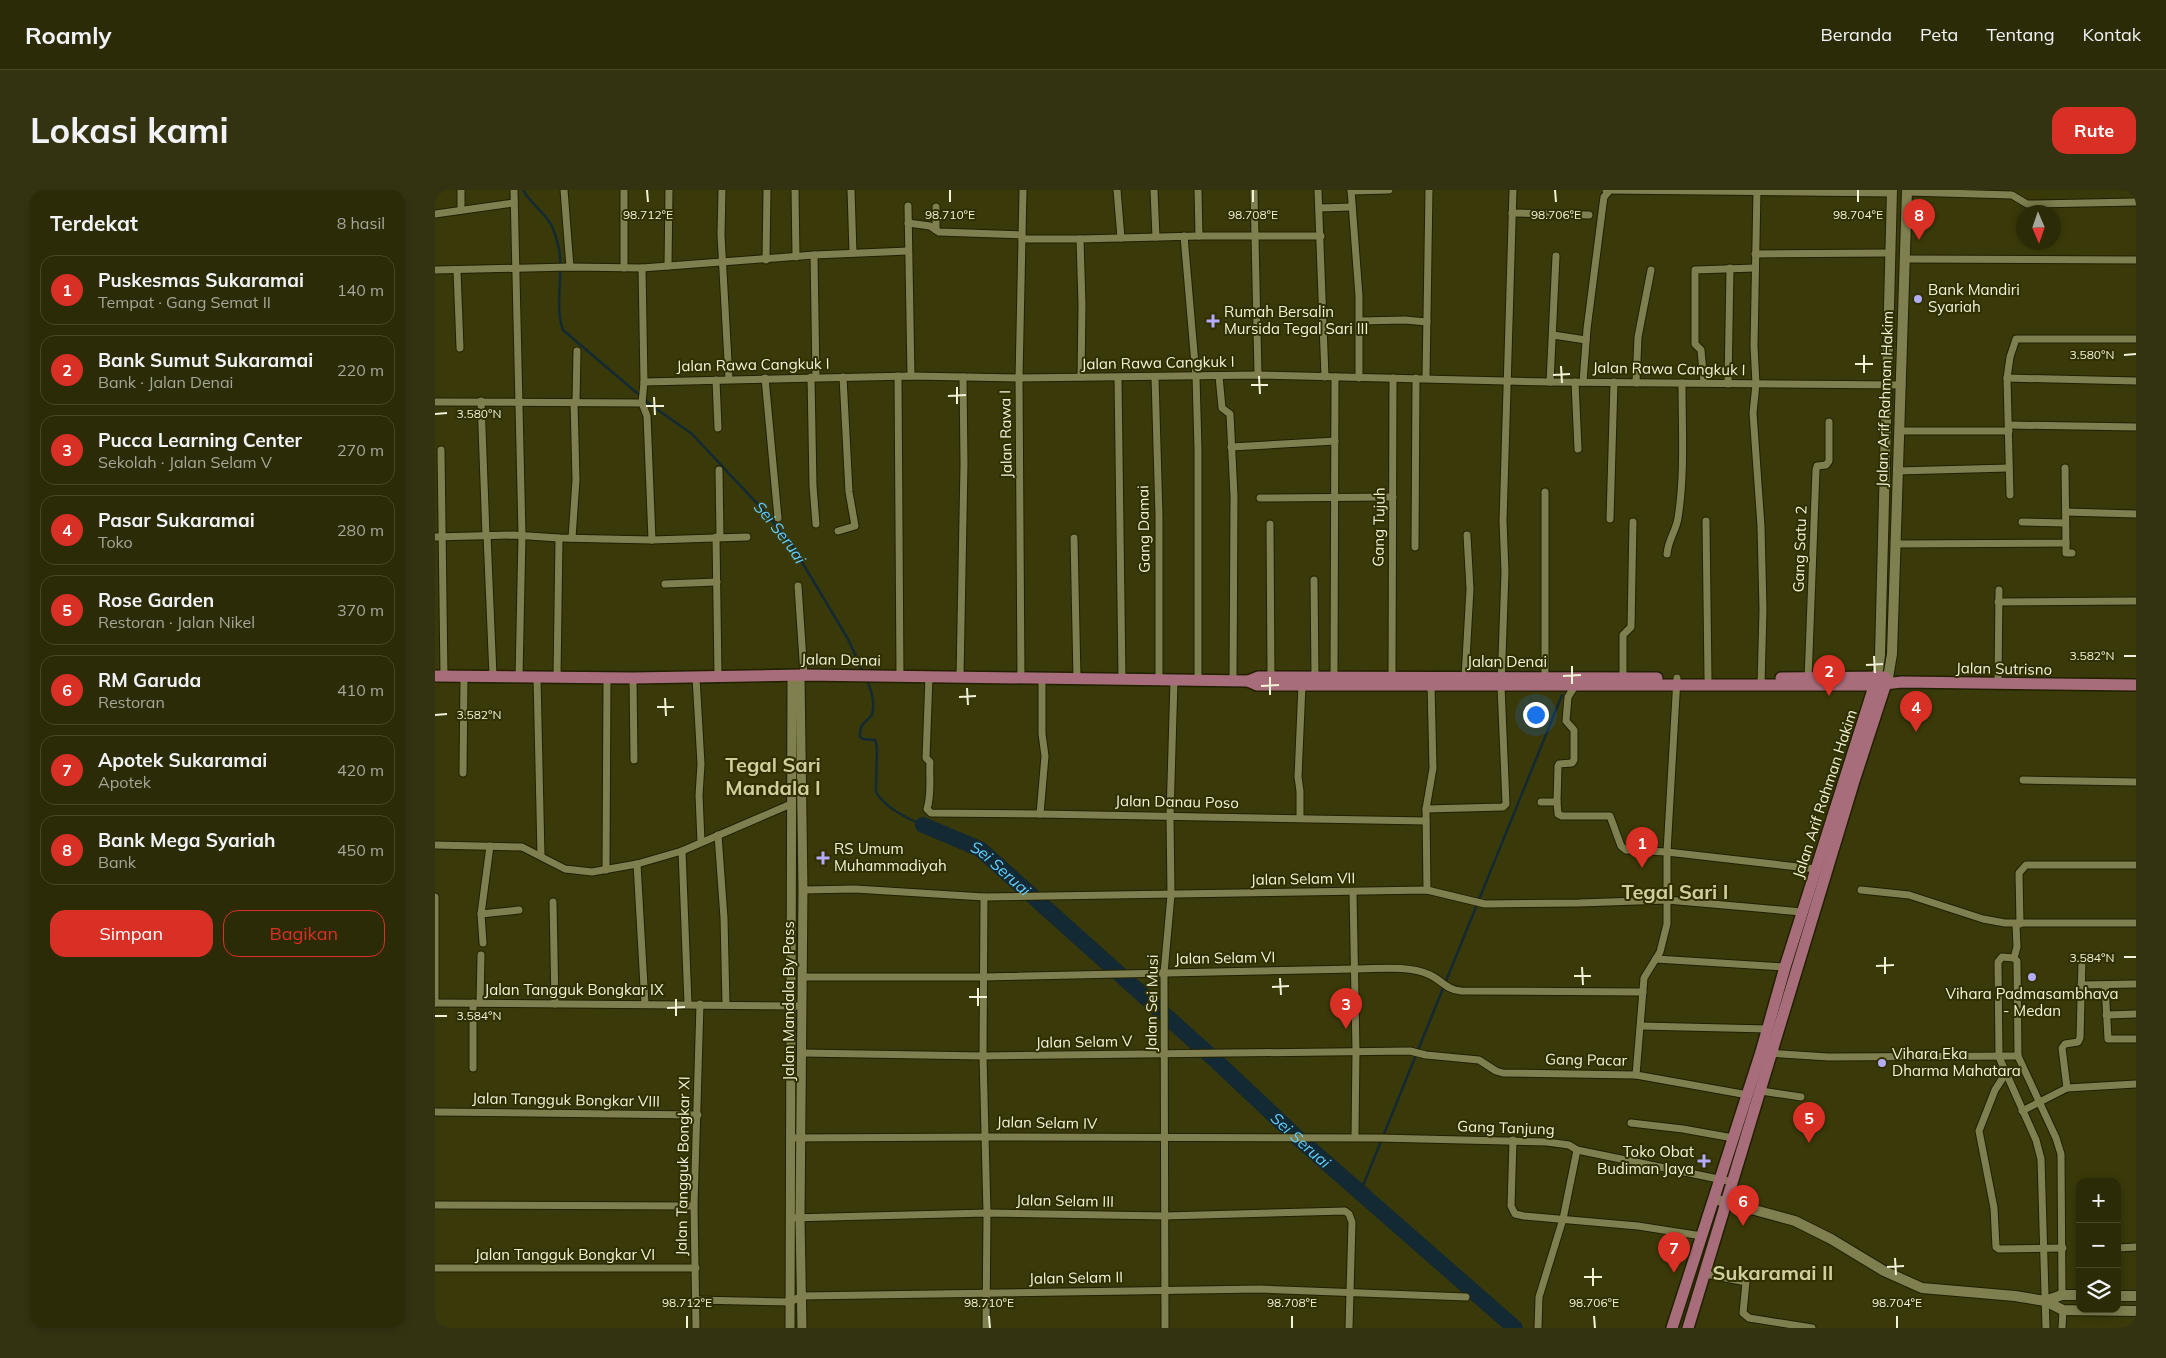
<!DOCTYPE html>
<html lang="id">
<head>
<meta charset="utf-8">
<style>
  :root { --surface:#2c2b07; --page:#343311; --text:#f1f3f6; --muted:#a6a79b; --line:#484728; --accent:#d93025 }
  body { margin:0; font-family:Mulish,sans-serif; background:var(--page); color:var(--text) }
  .controls { position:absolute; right:15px; bottom:15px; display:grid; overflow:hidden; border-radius:10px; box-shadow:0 2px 8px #0003 }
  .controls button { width:45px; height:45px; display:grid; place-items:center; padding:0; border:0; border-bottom:1px solid var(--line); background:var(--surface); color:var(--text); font:25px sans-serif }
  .compass { position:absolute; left:1581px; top:15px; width:45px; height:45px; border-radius:50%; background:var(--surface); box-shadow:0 2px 8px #0003; rotate:178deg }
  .you { position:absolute; left:1100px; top:524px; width:18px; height:18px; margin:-12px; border:4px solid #fff; border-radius:50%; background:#1a73e8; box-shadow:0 0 0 8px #1a73e833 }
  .badge { display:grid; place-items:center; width:32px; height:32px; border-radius:50%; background:var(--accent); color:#fff; font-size:16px; font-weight:700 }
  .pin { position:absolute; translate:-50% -41px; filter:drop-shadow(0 1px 2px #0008) }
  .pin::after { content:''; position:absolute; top:26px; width:18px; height:15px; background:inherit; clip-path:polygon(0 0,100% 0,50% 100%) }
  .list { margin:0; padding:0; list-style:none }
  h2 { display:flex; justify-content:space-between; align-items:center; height:65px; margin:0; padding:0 20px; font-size:21px }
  h2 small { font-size:16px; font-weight:400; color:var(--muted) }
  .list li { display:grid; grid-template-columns:32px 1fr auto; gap:15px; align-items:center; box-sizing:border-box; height:70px; margin:0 10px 10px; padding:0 10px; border:1px solid var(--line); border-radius:15px }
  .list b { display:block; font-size:19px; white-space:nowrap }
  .list p { margin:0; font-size:16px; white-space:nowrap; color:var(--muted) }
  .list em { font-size:16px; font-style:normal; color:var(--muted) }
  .actions { display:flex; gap:10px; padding:15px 20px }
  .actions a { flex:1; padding:11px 0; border:1px solid var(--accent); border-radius:15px; text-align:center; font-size:18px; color:var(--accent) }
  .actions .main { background:var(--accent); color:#fff }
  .icon { flex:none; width:28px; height:28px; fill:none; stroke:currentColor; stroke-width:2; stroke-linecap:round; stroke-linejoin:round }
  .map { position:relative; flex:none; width:1701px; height:1138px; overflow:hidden; border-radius:15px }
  header { display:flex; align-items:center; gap:30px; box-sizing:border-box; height:70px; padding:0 25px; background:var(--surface); border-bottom:1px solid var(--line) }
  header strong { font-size:24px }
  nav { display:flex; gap:28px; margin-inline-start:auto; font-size:18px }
  .intro { display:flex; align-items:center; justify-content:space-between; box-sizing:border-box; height:120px; padding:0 30px }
  h1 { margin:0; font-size:35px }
  .button { padding:12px 22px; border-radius:15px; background:var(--accent); color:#fff; font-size:18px; font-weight:700 }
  main { display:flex; gap:30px; padding:0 30px }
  aside { flex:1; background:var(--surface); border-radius:15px; box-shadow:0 2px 8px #0003 }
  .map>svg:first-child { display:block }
</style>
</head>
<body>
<header>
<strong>Roamly</strong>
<nav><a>Beranda</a><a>Peta</a><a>Tentang</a><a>Kontak</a></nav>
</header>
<div class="intro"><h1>Lokasi kami</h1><a class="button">Rute</a></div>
<main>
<aside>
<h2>Terdekat<small>8 hasil</small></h2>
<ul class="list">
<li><span class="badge">1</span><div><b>Puskesmas Sukaramai</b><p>Tempat · Gang Semat II</p></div><em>140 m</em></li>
<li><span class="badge">2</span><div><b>Bank Sumut Sukaramai</b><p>Bank · Jalan Denai</p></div><em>220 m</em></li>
<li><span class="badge">3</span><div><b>Pucca Learning Center</b><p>Sekolah · Jalan Selam V</p></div><em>270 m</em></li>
<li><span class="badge">4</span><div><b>Pasar Sukaramai</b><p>Toko</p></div><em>280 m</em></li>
<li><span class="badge">5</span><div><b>Rose Garden</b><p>Restoran · Jalan Nikel</p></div><em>370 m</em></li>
<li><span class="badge">6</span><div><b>RM Garuda</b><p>Restoran</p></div><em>410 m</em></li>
<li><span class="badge">7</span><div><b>Apotek Sukaramai</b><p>Apotek</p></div><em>420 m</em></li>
<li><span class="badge">8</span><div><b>Bank Mega Syariah</b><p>Bank</p></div><em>450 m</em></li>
</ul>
<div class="actions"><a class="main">Simpan</a><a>Bagikan</a></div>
</aside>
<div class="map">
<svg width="1701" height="1138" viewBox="0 0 1701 1138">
  <rect width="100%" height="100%" fill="#3a3909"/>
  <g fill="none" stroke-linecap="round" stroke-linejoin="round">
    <g stroke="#132933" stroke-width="2.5">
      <path id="s1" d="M88,0c7,13 20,21 27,33 5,7 7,18 9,26 5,26 -5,56 4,81l88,75 41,29 74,79 27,34 55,92 15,33"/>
      <path d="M432,490c5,12 8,22 5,35 -7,8 -13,9 -12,22l3,2 12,1 2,7 -1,45c9,16 30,26 47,33"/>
      <polyline points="925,1003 1127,505"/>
    </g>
    <path stroke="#132933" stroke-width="16" id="s2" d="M488,635l57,24 233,209 85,80 217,190"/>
    <defs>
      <g id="minor">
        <polyline points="79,0 87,345 84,487"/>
        <polyline points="129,0 135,77"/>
        <polyline points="287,0 286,45 294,189"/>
        <polyline points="360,0 361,67"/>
        <polyline points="416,0 418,63"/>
        <polyline points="682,0 686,48"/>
        <polyline points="719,0 721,47"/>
        <polyline points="763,0 764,46"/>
        <polyline points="819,0 823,185"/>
        <polyline points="883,0 890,187"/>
        <polyline points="916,0 924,106 924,188"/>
        <polyline points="1171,0 1457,3"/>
        <polyline points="1322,0 1319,156 1321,194 1318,223 1326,336 1328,420 1326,495"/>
        <polyline points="916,1 954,0"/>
        <polyline points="1472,2 1577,5 1592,14 1600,14 1701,12"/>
        <polyline points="473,16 476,186"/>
        <polyline points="884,18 917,17"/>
        <polyline points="26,20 26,0"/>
        <polyline points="1077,23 1154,25"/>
        <polyline points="0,24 79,13"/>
        <polyline points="473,33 495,36 504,42 587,45"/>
        <polyline points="501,40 501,17"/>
        <polyline points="749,46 761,186 763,260 763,490"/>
        <polyline points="587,49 645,49 764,46 886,46"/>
        <polyline points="645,49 647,114 646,187"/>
        <polyline points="1320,64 1455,63"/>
        <polyline points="379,65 381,187"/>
        <polyline points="1470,69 1701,70"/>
        <polyline points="331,70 332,0"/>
        <polyline points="233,76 234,0"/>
        <polyline points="189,78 189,0"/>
        <polyline points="207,78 209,192"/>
        <polyline points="0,80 135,77 207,78 379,65 473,61"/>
        <polyline points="22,81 25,158"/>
        <polyline points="925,131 970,130 992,132"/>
        <polyline points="1118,145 1151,150"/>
        <polyline points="463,186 465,486"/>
        <polyline points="784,186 787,218 795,224 799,306 798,491"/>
        <polyline points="376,187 378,296 381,334"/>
        <polyline points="720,187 724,326 724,490"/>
        <polyline points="330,188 343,328"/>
        <polyline points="683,188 687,489"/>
        <polyline points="991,188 994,0"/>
        <polyline points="1572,188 1701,191"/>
        <polyline points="281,190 283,238"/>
        <polyline points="1115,192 1121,66"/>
        <polyline points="1140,192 1143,259"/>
        <polyline points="1148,192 1152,139 1168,14 1169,7 1174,1"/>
        <polyline points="1201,193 1203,147 1216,80"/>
        <polyline points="1269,193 1266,160 1260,154 1260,80 1320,78"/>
        <polyline points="1293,194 1295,78"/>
        <polyline points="46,211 51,345"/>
        <polyline points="0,212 207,213 209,192 476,186 584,188 823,185 1115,192 1467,195"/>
        <polyline points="141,212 142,161"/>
        <polyline points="207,213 212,226 217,350"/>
        <polyline points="1574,235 1701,237"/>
        <polyline points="1464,241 1574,241"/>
        <polyline points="796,257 900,251"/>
        <polyline points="6,260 9,486"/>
        <polyline points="284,280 285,347"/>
        <polyline points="1462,281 1574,278"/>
        <polyline points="1575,305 1572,188 1575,167 1581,149 1701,149"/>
        <polyline points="825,308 958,307"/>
        <polyline points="1631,322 1701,324"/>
        <polyline points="1175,329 1179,192"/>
        <polyline points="1271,331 1273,488"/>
        <polyline points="1587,332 1630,333"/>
        <polyline points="835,334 836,487"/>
        <polyline points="403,341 420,336 414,302 408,187"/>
        <polyline points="52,345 58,486"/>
        <polyline points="0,347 78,345 124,348 217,350 312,347"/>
        <polyline points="281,347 283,486"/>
        <polyline points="137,348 141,290 139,212"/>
        <polyline points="639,348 642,488"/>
        <polyline points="1631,353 1631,363 1637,363"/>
        <polyline points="1461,354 1631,353 1630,278"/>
        <polyline points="980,357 981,188"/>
        <path d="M1232,364c1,-14 9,-23 11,-36 7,-44 4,-90 4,-135"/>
        <polyline points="879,390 880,487"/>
        <polyline points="230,394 282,392"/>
        <polyline points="363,396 369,485"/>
        <polyline points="1563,412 1701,411"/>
        <path d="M494,486l-3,82 4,4c-1,16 2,31 -3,47l4,4 109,1 386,7"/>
        <polyline points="102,487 106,666"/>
        <polyline points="122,487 124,348"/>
        <polyline points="261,487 266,574 264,605 266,652"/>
        <polyline points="525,487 529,274 528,187"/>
        <polyline points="957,487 958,188"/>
        <polyline points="1030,487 1035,399 1032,345"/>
        <polyline points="198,488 199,570"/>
        <polyline points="586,488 584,188 588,0"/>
        <polyline points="1110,488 1110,302"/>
        <polyline points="1188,488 1188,445 1196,437 1198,332"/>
        <polyline points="899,490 900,187"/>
        <polyline points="1373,490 1381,280 1382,276 1391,275 1394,271 1394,232"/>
        <polyline points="1563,494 1564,400"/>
        <polyline points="28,583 29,486"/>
        <polyline points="1588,590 1701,592"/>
        <polyline points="1106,612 1122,612 1123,624 1127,626 1175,626 1186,656 1191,660 1232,662 1381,679"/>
        <polyline points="1122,612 1123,576 1124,574 1137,573 1139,570 1139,540 1131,531 1133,507 1140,496"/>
        <polyline points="991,619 1068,617 1071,614 1066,496 1070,382 1068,331 1078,0"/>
        <polyline points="605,624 610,566 607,544 607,488"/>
        <polyline points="865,628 865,601 863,587 867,495"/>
        <polyline points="283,645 289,728 291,815"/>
        <polyline points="0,655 87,657 130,679 157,682 202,674 247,661 356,614"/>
        <polyline points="247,661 253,814"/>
        <polyline points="202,674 210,814"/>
        <polyline points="171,680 172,488"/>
        <polyline points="368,700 420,699 549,707 992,700 1050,714 1144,713 1232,710 1367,722"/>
        <polyline points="992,700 991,619 998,578 996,495"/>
        <polyline points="1426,700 1474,705 1548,729 1570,733 1701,733"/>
        <polyline points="918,702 921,861 920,947"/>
        <polyline points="0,707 0,813"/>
        <polyline points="549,707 548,866 552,1023 551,1138"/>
        <polyline points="118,712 120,814"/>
        <polyline points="46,724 84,720"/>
        <polyline points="1585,734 1584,683 1591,675 1701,675"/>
        <polyline points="48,753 46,724 55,656"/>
        <polyline points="1579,768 1582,757 1581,734"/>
        <polyline points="1221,769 1350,777"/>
        <path d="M367,787h181l372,-8c24,0 53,-4 75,6 11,5 17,15 31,16l182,1"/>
        <polyline points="1646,795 1701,794"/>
        <polyline points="1670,795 1673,849 1701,849"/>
        <polyline points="45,812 46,765"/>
        <polyline points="0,813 367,816"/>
        <polyline points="38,813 38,878"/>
        <polyline points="1671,825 1701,824"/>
        <polyline points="1206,836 1333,839"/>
        <polyline points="367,863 548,866 975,861 991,865 1044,870 1061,881 1068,883 1201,885 1313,905"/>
        <polyline points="1333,863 1393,867 1583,866"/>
        <polyline points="1571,883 1560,900 1544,941 1559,1018 1561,1057 1564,1059 1628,1058"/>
        <polyline points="1201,885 1209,788 1225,762 1232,734 1232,662 1242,488"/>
        <polyline points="1632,898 1627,858 1630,854 1643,852 1645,848 1647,770"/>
        <polyline points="1326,901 1366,907"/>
        <polyline points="1587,921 1632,898 1701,894"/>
        <polyline points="0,922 263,925"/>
        <polyline points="1196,933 1248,939 1298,948"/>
        <polyline points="356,948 550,947 944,948 1112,952 1134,955 1142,960 1298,992"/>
        <polyline points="1078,950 1076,1016 1080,1024 1089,1026 1203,1036 1267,1046"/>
        <polyline points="0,1015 259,1016"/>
        <polyline points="355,1028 552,1023 730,1026 910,1021 914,1024 917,1032 914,1138"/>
        <polyline points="1682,1058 1701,1057"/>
        <polyline points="0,1078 261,1078"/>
        <polyline points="1270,1084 1311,1092 1308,1123 1314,1128 1377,1138"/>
        <polyline points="261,1110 355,1112 367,1106 825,1099 1031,1107"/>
        <polyline points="261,1138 259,1016 265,814"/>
        <polyline points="730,1138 729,783 736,705 735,626 739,490"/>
        <polyline points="1103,1138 1104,1107 1128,1029 1142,960"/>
        <polyline points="1611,1138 1606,969 1601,950 1564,867 1563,772 1567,767 1579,768 1582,771 1583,866 1621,948 1626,964 1627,1105"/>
        <polyline points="1627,1138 1628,1120"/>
      </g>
      <g id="tertiary">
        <polyline points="365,485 368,700 365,1028 367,1138"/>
        <polyline points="355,1138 357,485"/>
      </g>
      <g id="secondary">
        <polyline points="1442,487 1445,465 1457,0"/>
        <polyline points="1453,488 1457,464 1472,0"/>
        <polyline points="1279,1009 1360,1031 1396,1049 1449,1081 1487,1098 1580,1106 1610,1111 1628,1120 1701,1121"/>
        <polyline points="1682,1106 1701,1106"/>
        <polyline points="1610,1111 1627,1105 1645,1105"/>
      </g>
      <g id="primary">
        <polyline points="0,486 198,488 369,485 813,491 822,495 1440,495 1467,492 1701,495"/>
        <polyline points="1346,488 1450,487"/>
        <polyline points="813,491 823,487 1222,488"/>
        <polyline points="1237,1138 1326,862 1350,777 1442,487"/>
        <polyline points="1253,1138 1419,591 1452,490"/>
      </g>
    </defs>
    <use href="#minor" stroke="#212000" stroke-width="9"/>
    <use href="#tertiary" stroke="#212000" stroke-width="11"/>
    <use href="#secondary" stroke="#212000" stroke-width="12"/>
    <use href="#primary" stroke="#212000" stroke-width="14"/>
    <use href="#minor" stroke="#7f7f50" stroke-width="7"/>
    <use href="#tertiary" stroke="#7f7f50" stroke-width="9"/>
    <use href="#secondary" stroke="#7f7f50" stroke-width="10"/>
    <use href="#primary" stroke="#a86d7b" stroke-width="11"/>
  </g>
  <path fill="none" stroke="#f2f2d9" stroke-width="2" d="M212,0l1,12M515,0v12M818,0v12M1120,0l1,12M1423,0v12M1429,165v18M1689,165l12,-1M1420,174h18M1126,176l1,17M1118,185l17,-1M824,186l1,18M816,195h17M522,197v17M513,206l18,-1M219,207l1,18M211,216h18M0,224l12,-1M1439,466l1,17M1689,466h12M1431,475l17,-1M1137,476v18M1128,486l18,-1M835,487v18M826,496l18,-1M532,498l1,17M524,507l17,-1M230,508l1,18M222,517h17M0,525l12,-1M1450,767v17M1689,767h12M1441,776l18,-1M1147,777l1,18M1139,786h17M845,788l1,17M837,797l17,-1M543,798v18M534,807h18M241,809v17M232,818l18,-1M0,826h12M1460,1068l1,17M1452,1077l17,-1M1158,1078v18M1149,1087h18M252,1126v12M554,1126l1,12M857,1126v12M1159,1126l1,12M1462,1126v12"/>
  <g fill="#b4acf9" stroke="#302f00" stroke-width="2">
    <circle cx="1483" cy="109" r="5"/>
    <path d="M775.5 123.5h5v5h5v5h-5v5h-5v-5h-5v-5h5z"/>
    <path d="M385.5 660.5h5v5h5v5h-5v5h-5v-5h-5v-5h5z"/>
    <circle cx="1597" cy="787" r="5"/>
    <circle cx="1447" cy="873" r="5"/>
    <path d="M1266.5 963.5h5v5h5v5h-5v5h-5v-5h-5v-5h5z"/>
  </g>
  <g text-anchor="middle" stroke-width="4" stroke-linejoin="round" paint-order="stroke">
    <g font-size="15" fill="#f2f2d9" stroke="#302f00" text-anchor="start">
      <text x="1493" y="105">Bank Mandiri<tspan x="1493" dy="17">Syariah</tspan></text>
      <text x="789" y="127">Rumah Bersalin<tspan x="789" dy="17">Mursida Tegal Sari III</tspan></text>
      <text x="399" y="664">RS Umum<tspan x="399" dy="17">Muhammadiyah</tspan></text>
      <text x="1597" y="809" text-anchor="middle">Vihara Padmasambhava<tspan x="1597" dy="17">- Medan</tspan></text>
      <text x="1457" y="869">Vihara Eka<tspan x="1457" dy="17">Dharma Mahatara</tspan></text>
      <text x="1259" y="967" text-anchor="end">Toko Obat<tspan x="1259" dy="17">Budiman Jaya</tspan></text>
    </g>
    <g font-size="15" fill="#f2f2d9" stroke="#302f00">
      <text transform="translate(723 173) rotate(-1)" y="5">Jalan Rawa Cangkuk I</text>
      <text transform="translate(318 175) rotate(-1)" y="5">Jalan Rawa Cangkuk I</text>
      <text transform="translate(1234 179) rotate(1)" y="5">Jalan Rawa Cangkuk I</text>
      <text transform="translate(1450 209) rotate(-88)" y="5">Jalan Arif Rahman Hakim</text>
      <text transform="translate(571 244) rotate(-91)" y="5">Jalan Rawa I</text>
      <text transform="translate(944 337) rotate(-89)" y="5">Gang Tujuh</text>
      <text transform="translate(709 339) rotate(-91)" y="5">Gang Damai</text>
      <text transform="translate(1365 359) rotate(-88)" y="5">Gang Satu 2</text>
      <text transform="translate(406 470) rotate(1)" y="5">Jalan Denai</text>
      <text x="1072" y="477">Jalan Denai</text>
      <text transform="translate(1569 479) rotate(1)" y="5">Jalan Sutrisno</text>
      <text transform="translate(1390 604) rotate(-72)" y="5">Jalan Arif Rahman Hakim</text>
      <text transform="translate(742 612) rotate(1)" y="5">Jalan Danau Poso</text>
      <text transform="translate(868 689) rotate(-1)" y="5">Jalan Selam VII</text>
      <text transform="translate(790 768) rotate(-1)" y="5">Jalan Selam VI</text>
      <text x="139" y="805">Jalan Tangguk Bongkar IX</text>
      <text transform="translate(354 811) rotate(-90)" y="5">Jalan Mandala By Pass</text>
      <text transform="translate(717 813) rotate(-89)" y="5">Jalan Sei Musi</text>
      <text transform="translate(649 852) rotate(-1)" y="5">Jalan Selam V</text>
      <text transform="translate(1151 870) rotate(1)" y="5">Gang Pacar</text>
      <text transform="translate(131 910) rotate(1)" y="5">Jalan Tangguk Bongkar VIII</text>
      <text transform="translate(612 933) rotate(1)" y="5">Jalan Selam IV</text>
      <text transform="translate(1071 938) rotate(2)" y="5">Gang Tanjung</text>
      <text transform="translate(248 976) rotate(-89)" y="5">Jalan Tangguk Bongkar XI</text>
      <text transform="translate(630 1011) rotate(1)" y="5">Jalan Selam III</text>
      <text x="130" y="1070">Jalan Tangguk Bongkar VI</text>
      <text transform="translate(641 1088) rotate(-1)" y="5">Jalan Selam II</text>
    </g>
    <g font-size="16" font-style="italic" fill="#62cefb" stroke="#302f00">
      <text dy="6" stroke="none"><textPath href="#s1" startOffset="450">Sei Seruai</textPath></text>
      <text dy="6" stroke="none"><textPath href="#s2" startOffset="90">Sei Seruai</textPath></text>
      <text dy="6" stroke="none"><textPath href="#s2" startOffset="495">Sei Seruai</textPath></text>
    </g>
    <g font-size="20" font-weight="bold" fill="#cfcf9d" stroke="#302f00">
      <text x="338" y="582">Tegal Sari<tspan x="338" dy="23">Mandala I</tspan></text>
      <text x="1240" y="709">Tegal Sari I</text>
      <text x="1338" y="1090">Sukaramai II</text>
    </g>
  </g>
  <g font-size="12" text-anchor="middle" fill="#f2f2d9" stroke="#302f00" stroke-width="4" stroke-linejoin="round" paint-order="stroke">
    <text x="213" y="29">98.712°E</text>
    <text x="515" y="29">98.710°E</text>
    <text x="818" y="29">98.708°E</text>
    <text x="1121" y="29">98.706°E</text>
    <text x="1423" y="29">98.704°E</text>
    <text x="1657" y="169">3.580°N</text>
    <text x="44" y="228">3.580°N</text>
    <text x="1657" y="470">3.582°N</text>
    <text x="44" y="529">3.582°N</text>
    <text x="1657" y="772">3.584°N</text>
    <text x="44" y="830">3.584°N</text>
    <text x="252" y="1117">98.712°E</text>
    <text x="554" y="1117">98.710°E</text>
    <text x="857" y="1117">98.708°E</text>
    <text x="1159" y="1117">98.706°E</text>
    <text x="1462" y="1117">98.704°E</text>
  </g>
</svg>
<div class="controls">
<button>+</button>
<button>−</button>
<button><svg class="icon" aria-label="layers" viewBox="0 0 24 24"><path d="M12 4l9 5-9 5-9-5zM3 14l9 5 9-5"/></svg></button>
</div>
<svg class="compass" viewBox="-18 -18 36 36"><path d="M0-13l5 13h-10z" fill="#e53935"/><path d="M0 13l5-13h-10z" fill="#a6a79b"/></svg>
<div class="you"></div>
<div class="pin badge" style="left:1207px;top:678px">1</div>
<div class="pin badge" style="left:1394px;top:506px">2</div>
<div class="pin badge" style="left:911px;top:839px">3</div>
<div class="pin badge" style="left:1481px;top:542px">4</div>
<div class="pin badge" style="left:1374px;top:953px">5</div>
<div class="pin badge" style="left:1308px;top:1036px">6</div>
<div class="pin badge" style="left:1239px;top:1083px">7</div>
<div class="pin badge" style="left:1484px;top:50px">8</div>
</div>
</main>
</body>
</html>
